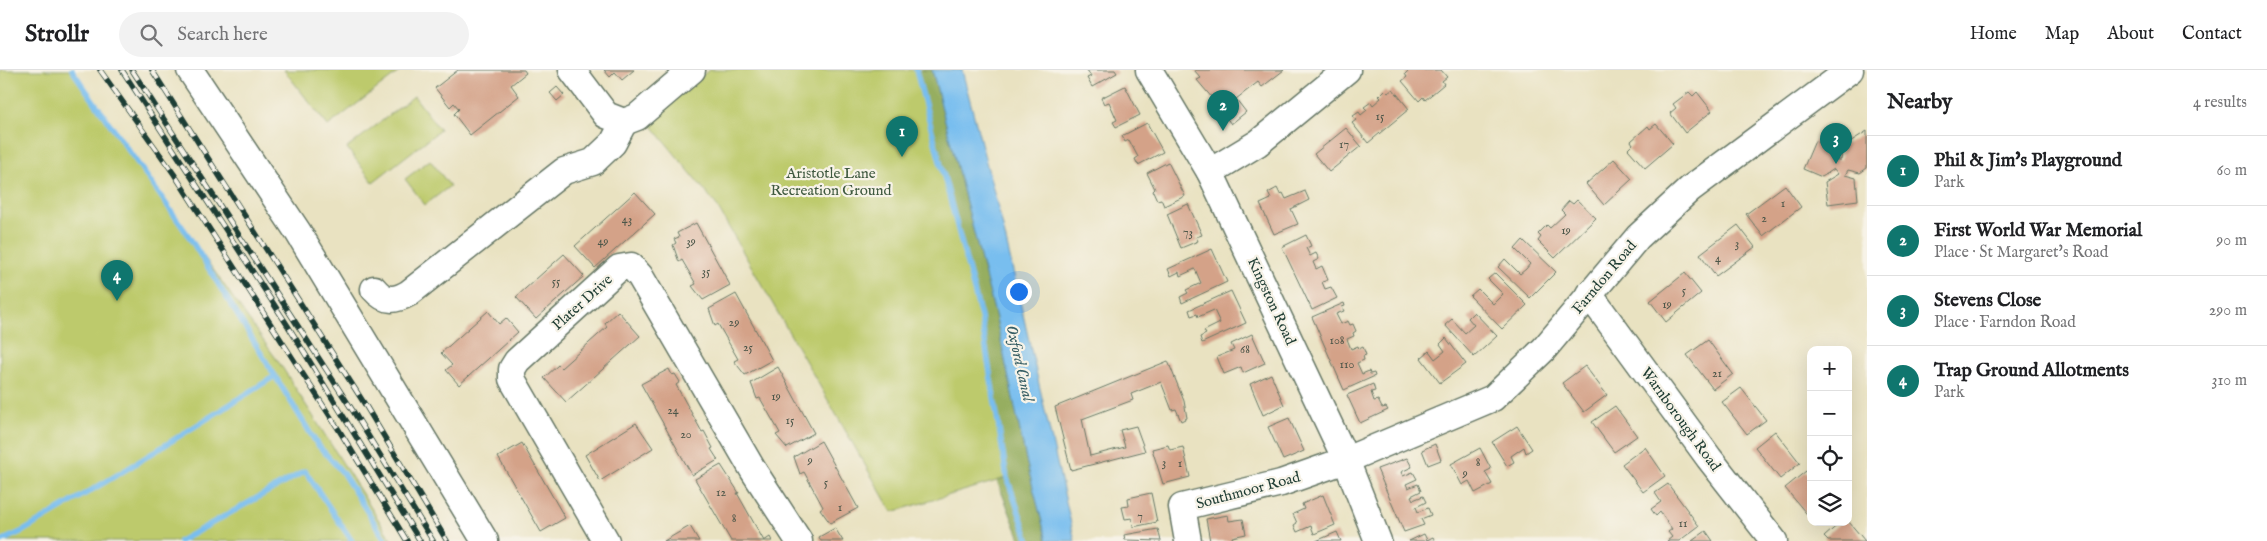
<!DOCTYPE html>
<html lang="en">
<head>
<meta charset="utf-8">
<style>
  :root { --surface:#fff; --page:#f2f2f2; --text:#202124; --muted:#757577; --line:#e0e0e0; --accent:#0f766e }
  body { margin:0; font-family:"IM FELL English",serif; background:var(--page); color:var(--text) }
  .controls { position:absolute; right:15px; bottom:15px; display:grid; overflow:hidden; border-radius:10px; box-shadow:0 5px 20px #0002 }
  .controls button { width:45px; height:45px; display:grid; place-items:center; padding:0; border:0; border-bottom:1px solid var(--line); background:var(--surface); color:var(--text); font:25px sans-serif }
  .you { position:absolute; left:1018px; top:221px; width:18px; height:18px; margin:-12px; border:4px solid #fff; border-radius:50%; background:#1a73e8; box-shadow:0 0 0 8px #1a73e833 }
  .badge { display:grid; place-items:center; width:32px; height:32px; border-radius:50%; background:var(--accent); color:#fff; font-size:16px; font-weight:700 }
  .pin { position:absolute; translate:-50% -41px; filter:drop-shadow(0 1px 2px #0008) }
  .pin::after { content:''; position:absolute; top:26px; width:18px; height:15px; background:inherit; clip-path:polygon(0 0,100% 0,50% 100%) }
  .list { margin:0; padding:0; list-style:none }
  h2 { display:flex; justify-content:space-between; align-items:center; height:65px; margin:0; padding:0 20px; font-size:21px }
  h2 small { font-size:16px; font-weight:400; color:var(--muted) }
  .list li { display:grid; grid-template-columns:32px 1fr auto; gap:15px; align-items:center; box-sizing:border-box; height:70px; padding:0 20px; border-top:1px solid var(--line) }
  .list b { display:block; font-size:19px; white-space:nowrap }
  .list p { margin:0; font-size:16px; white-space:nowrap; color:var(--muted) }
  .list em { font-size:16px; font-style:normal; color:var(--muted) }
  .icon { flex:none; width:28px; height:28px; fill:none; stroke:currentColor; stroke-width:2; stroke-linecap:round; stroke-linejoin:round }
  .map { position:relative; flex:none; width:1867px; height:471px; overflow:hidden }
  header { display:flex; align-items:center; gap:30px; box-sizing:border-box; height:70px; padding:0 25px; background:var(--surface); border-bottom:1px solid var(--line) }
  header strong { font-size:24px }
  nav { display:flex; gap:28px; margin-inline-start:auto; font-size:18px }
  .search { width:350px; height:45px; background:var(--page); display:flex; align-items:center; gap:12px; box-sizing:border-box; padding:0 18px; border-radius:28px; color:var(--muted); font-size:19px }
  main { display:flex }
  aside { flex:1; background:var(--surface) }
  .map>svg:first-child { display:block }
</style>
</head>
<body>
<header>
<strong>Strollr</strong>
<div class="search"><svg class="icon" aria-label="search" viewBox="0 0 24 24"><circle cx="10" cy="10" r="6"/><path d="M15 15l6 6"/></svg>Search here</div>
<nav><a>Home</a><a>Map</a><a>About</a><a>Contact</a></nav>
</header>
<main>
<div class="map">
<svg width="1867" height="471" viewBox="0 0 1867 471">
  <rect width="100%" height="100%" fill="#f7f3e8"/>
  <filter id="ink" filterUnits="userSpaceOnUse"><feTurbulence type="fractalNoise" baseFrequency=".02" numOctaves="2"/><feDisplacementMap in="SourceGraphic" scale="10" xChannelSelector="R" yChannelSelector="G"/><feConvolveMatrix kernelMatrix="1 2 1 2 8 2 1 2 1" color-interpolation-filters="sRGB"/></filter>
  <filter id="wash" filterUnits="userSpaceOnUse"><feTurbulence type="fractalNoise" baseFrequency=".0096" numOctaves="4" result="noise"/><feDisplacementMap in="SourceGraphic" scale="20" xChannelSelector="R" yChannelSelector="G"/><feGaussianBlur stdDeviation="1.12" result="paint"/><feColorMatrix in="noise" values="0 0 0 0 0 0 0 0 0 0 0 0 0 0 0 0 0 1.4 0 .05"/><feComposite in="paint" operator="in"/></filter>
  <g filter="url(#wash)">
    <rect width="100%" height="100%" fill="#e9e2c1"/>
    <g fill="#bdca6c" stroke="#6e8450">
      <polygon points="0,0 72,0 282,297 392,471 0,471"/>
      <polygon points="284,0 400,0 400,1 328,56"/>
      <polygon points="709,0 916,0 981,247 1007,408 892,442 715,133 647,50"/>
      <polygon points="414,26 440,60 373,112 347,78"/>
      <polygon points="430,90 450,116 425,135 405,109"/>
    </g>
    <polygon fill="#96ae60" stroke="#5a764a" points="916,0 932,0 996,248 1027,394 1047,471 1021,471 997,411 1006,407 981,247"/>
    <polygon fill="#78beef" stroke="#4c7e92" points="932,0 962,0 1002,153 1075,471 1047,471 1027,394 996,248"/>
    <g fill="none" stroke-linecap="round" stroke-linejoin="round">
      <g stroke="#78beef" stroke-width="5.5">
        <polyline points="72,0 188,165 317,374 342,402 386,471"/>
        <polyline points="916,0 981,247 1007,408 1029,471"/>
        <polyline points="1,471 23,461 127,399 275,306"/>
        <polyline points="180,471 305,401 352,471"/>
      </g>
    </g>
    <g id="blocks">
      <g fill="#d4a288">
        <polygon points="458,0 524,0 526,3 511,15 519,26 470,65 454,44 459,39 454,33 450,37 435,18"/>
        <polygon points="604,0 634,0 622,10 615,2 610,7"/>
        <polygon points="1087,0 1115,0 1117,3 1092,17 1087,8 1091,6"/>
        <polygon points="1194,0 1284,0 1262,17 1258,12 1236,29 1246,42 1231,54 1221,41 1225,37 1216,27 1213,29 1197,10 1201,8"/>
        <polygon points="1409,0 1441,0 1447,7 1442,11 1444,14 1425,30 1423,27 1419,31 1402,11 1407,7 1405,4"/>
        <polygon points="1125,16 1140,45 1116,57 1113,52 1117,50 1109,32 1104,34 1101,28"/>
        <polygon points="557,17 564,25 557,31 550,23"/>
        <polygon points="1393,19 1409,39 1368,73 1352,53 1356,50 1353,46 1359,42 1361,45 1367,40 1364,37 1371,32 1373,35 1381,28 1379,26 1385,20 1388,23"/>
        <polygon points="1689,22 1693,26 1697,22 1712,41 1685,63 1670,43 1676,38 1673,34"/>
        <polygon points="1147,53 1163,82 1138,95 1135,89 1138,87 1129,70 1125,72 1122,66"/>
        <polygon points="1656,54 1673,74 1645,98 1628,79 1633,74 1631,71 1648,56 1650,59"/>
        <polygon points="1346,58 1361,76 1329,102 1314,84"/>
        <polygon points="1867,61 1867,98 1860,103 1848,100 1845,105 1856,108 1858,130 1828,134 1825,112 1838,104 1834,99 1822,107 1803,99 1815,71 1834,79 1836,90 1841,90 1842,77"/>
        <polygon points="1614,89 1632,109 1604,135 1586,114"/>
        <polygon points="1168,92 1185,126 1164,136 1161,129 1157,130 1153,121 1155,119 1147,103"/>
        <polygon points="1785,115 1801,137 1763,166 1746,144"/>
        <polygon points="1277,118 1280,124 1283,123 1286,129 1305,121 1309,130 1291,139 1298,154 1274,164 1260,134 1271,129 1268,123"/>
        <polygon points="635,122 655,144 595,198 575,176"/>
        <polygon points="1577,130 1596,148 1555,188 1538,171 1541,167 1538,164 1547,155 1550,158 1565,144 1561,140 1569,131 1573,134"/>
        <polygon points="1188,134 1202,165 1196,167 1198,171 1181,178 1167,144"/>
        <polygon points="696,153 730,215 703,230 692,216 696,214 682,190 679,192 673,175 676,173 674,169 679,167 677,163"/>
        <polygon points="1738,155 1755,177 1716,206 1700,184"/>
        <polygon points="1306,165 1311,176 1306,178 1310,186 1316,183 1319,189 1313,192 1316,199 1322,196 1328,210 1322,212 1325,219 1331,217 1337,228 1312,240 1282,177"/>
        <polygon points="1523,170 1556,202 1530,228 1498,197 1505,189 1520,204 1526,199 1530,194 1515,179"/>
        <polygon points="1212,179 1227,212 1182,233 1180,227 1188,223 1186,220 1201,213 1195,199 1180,206 1179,202 1171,206 1168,199"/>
        <polygon points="564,184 584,206 536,249 516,227"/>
        <polygon points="1495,203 1527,235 1502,259 1470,226 1478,219 1493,234 1503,224 1488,209"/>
        <polygon points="1685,203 1701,223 1666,252 1650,231"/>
        <polygon points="1231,221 1246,253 1202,273 1200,267 1206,264 1204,261 1220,253 1214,240 1198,247 1197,244 1191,246 1189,240"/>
        <polygon points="736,224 772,290 745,305 734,291 738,289 718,254 715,256 709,239"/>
        <polygon points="1344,233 1345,236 1342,237 1344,241 1336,244 1341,254 1348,251 1350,255 1353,254 1356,261 1353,263 1354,266 1347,269 1351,279 1358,276 1359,279 1363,277 1366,285 1363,286 1364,290 1357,293 1362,304 1369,301 1370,304 1374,303 1375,306 1344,320 1312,247"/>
        <polygon points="488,241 499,254 506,248 518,262 459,315 446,300 452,295 441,283"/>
        <polygon points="618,241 640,266 566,332 544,308 558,295 561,298 607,257 605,253"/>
        <polygon points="1474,242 1497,266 1474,287 1445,255 1452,249 1465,263 1474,255 1468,248"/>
        <polygon points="1252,264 1265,293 1243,303 1241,297 1224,304 1217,287 1234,280 1231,274"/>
        <polygon points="1446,268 1466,294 1440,313 1421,288 1429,281 1435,289 1445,281 1440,274"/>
        <polygon points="1708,270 1733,304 1713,319 1687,285"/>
        <polygon points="1168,291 1184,331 1187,348 1181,351 1176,339 1172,340 1161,312 1131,324 1133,330 1082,349 1090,386 1125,377 1120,360 1136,356 1145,381 1071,400 1055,337"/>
        <polygon points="1585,296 1607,325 1584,342 1562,313"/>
        <polygon points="778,297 814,363 787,378 776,365 780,363 760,328 757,329 751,313"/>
        <polygon points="669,299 672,305 675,304 680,312 676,315 702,362 704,361 713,378 711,379 718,390 692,405 641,314"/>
        <polygon points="1271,304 1284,335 1263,345 1250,314"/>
        <polygon points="1373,314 1375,321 1371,322 1374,331 1378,330 1382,338 1386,337 1388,340 1360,353 1347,325"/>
        <polygon points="1741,318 1766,350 1747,364 1722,332"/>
        <polygon points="1615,336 1637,366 1614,382 1592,352"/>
        <polygon points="1289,348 1304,381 1283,390 1268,357"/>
        <polygon points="636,353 653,378 600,411 585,385"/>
        <polygon points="1517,356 1532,379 1526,383 1524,377 1511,386 1514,392 1507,396 1492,372"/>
        <polygon points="1775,361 1800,393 1780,409 1755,377"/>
        <polygon points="821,371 858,438 830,453 820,439 823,437 804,402 800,404 794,387"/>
        <polygon points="522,373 565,448 541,462 498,387"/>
        <polygon points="1435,374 1441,390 1428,395 1422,380"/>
        <polygon points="1168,375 1170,380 1183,377 1190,407 1163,414 1152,379"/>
        <polygon points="1645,377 1665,406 1643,422 1622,394"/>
        <polygon points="1480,378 1491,399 1485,402 1492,414 1475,423 1469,411 1462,415 1451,394"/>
        <polygon points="1407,388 1412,397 1401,402 1403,406 1413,402 1417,409 1406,414 1408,418 1418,414 1421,421 1411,426 1413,430 1423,426 1426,432 1416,437 1418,442 1428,438 1431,445 1421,449 1424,455 1404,462 1377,399"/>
        <polygon points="721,395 739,423 737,423 764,471 770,467 772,471 731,471 695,409"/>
        <polygon points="1806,401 1811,406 1811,449 1785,418"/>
        <polygon points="1668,414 1699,456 1679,471 1667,471 1672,467 1668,462 1672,459 1660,442 1656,446 1651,439 1661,432 1655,423"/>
        <polygon points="1151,423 1157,452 1133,457 1132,448 1125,449 1122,437 1129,436 1128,428"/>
        <polygon points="1323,425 1335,455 1314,464 1311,456 1297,462 1294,455 1297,453 1293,444 1304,439 1302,434"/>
        <polygon points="1228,445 1229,451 1243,449 1246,464 1232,467 1233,471 1210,471 1206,449"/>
        <polygon points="1841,452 1849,452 1865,471 1828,471 1824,467"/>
        <polygon points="690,456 699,471 664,471"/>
        <polygon points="835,458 843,471 821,471 819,467"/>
        <polygon points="1158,459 1161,471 1125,470 1124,465"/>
        <polygon points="1706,461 1713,471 1692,471"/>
        <polygon points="1337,462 1341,471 1316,471"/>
        <polygon points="1424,464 1427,470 1433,467 1435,471 1409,471"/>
      </g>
    </g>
  </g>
  <g filter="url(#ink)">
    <use href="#blocks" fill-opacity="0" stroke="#667765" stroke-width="1"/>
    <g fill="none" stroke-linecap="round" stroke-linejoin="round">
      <defs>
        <g id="minor">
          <polyline points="190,0 298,162 485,471"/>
          <polyline points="572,0 606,45 624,52"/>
          <polyline points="1149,0 1210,102 1346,390 1378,471"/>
          <polyline points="624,52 637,47 692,0"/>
          <polyline points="1210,102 1258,73 1347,0"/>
          <path d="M374,219c11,13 21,12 35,4l155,-122 29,-9 20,-19 11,-21"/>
          <polyline points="1589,224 1709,388 1774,471"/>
          <polyline points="606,471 512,309 512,299 517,291 619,198 631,196 640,206 753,400 799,471"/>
          <polyline points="1188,471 1182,437 1281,413 1346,390 1493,328 1544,279 1638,167 1690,119 1850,0"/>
        </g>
      </defs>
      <use href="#minor" stroke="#667765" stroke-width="29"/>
      <use href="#minor" stroke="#fff" stroke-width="26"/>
      <defs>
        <g id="rail">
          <polyline points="100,0 174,104 339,360 407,471"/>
          <polyline points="122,0 288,256 420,471"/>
          <polyline points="132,0 353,341 433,471"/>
          <polyline points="152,0 364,333 447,471"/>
        </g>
      </defs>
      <use href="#rail" stroke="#1f3d34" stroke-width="5.5"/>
      <use href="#rail" stroke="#f7f3e8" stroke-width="4" stroke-dasharray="11" stroke-linecap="butt"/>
    </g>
  </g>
  <g text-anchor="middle" stroke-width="4.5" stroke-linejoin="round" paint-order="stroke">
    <g font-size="12" fill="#4c5649">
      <text x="1380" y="50">15</text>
      <text x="1344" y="78">17</text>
      <text x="1783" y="137">1</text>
      <text x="1764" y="152">2</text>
      <text x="627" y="153">43</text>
      <text x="1566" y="164">19</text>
      <text x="1188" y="166">73</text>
      <text x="603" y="175">49</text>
      <text x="691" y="175">39</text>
      <text x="1737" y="177">3</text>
      <text x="1718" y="192">4</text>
      <text x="706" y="205">35</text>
      <text x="556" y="215">55</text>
      <text x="1684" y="224">5</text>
      <text x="1667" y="238">19</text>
      <text x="734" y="256">29</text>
      <text x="1337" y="274">108</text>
      <text x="748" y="281">25</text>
      <text x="1245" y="283">68</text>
      <text x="1347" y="298">110</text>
      <text x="1717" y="307">21</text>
      <text x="776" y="330">19</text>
      <text x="673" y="344">24</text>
      <text x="790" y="354">15</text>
      <text x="686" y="368">20</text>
      <text x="810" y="394">9</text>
      <text x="1164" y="396">3</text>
      <text x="1478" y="396">8</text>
      <text x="1180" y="397">1</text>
      <text x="1465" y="407">9</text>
      <text x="826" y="416">5</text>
      <text x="721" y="426">12</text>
      <text x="840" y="441">1</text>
      <text x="1140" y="450">7</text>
      <text x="734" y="452">8</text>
      <text x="1683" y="457">11</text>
    </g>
    <g font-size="15" fill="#3f593f" stroke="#f7f3e8">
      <text x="831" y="108">Aristotle Lane<tspan x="831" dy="17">Recreation Ground</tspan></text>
    </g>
    <g font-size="15" fill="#1f3d34" stroke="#f7f3e8">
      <text transform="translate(1604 207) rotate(-50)" y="5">Farndon Road</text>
      <text transform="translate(1272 231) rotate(65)" y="5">Kingston Road</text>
      <text transform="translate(582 232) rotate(-42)" y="5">Plater Drive</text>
      <text transform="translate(1681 349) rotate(54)" y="5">Warnborough Road</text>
      <text transform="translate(1248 420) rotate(-15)" y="5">Southmoor Road</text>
    </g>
    <g font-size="16" font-style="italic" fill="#355d63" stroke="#f7f3e8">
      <text transform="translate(1021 293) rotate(77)" y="6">Oxford Canal</text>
    </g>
  </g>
</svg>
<div class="controls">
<button>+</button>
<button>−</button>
<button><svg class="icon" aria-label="locate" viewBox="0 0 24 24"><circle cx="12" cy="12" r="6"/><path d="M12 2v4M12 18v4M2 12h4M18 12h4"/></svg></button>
<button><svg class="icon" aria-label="layers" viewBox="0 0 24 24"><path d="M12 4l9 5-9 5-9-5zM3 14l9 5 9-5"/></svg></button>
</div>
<div class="you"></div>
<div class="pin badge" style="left:902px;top:87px">1</div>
<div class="pin badge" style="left:1223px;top:61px">2</div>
<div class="pin badge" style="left:1836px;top:94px">3</div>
<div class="pin badge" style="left:117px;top:231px">4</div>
</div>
<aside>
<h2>Nearby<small>4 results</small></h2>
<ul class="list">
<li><span class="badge">1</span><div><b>Phil &amp; Jim's Playground</b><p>Park</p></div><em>60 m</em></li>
<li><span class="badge">2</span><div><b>First World War Memorial</b><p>Place · St Margaret's Road</p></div><em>90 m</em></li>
<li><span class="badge">3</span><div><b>Stevens Close</b><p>Place · Farndon Road</p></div><em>290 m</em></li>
<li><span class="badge">4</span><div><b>Trap Ground Allotments</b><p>Park</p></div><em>310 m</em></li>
</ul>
</aside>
</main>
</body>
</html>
